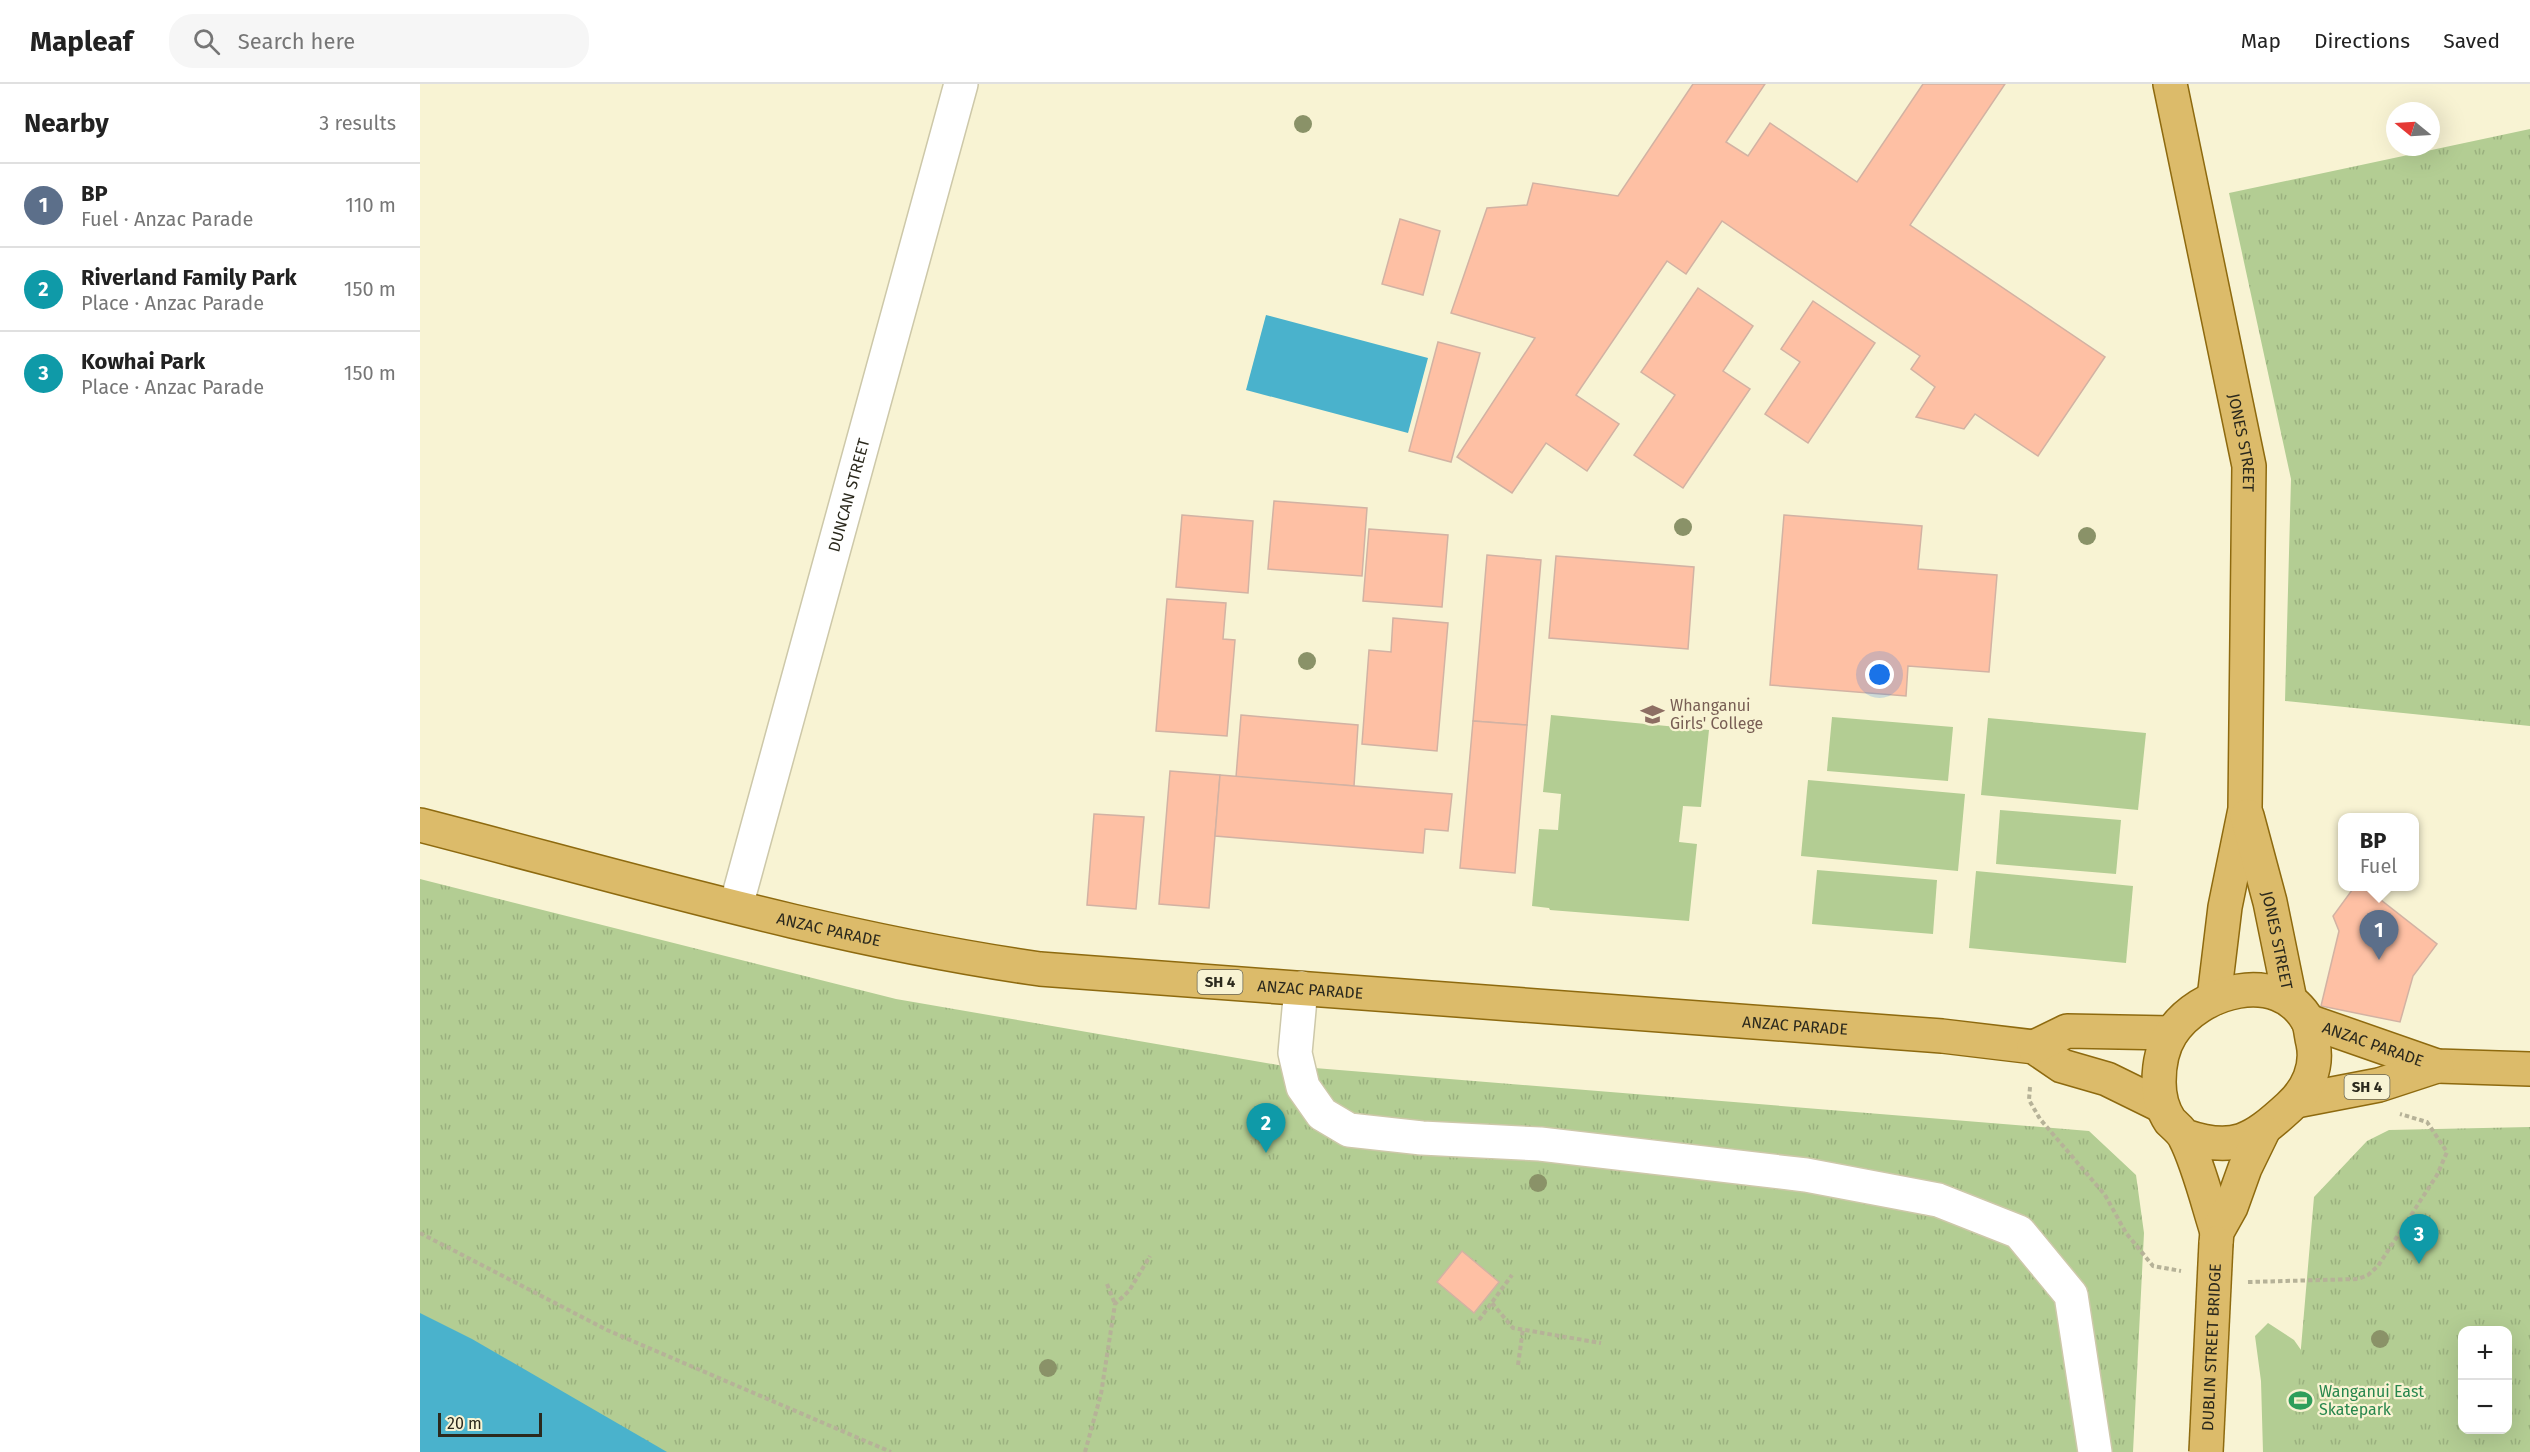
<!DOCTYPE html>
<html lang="en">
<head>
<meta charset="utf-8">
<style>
  :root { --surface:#fff; --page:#f6f6f6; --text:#222; --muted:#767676; --line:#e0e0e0; --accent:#5f680b }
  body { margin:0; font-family:"Fira Sans",sans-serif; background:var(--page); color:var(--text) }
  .controls { position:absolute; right:18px; bottom:18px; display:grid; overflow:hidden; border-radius:12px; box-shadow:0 6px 24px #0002 }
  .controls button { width:54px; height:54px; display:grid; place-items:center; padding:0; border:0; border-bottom:2px solid var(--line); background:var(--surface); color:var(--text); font:30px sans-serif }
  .compass { position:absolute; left:1966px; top:18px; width:54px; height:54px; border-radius:50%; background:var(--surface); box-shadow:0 6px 24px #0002; rotate:288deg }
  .scale { position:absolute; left:18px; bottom:15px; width:104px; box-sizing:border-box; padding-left:6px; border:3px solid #2b291d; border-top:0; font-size:16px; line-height:21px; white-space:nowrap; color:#2b291d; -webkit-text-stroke:4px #f8f3d3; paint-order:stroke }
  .you { position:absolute; left:1460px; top:591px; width:21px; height:21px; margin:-15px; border:4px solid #fff; border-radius:50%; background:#1a73e8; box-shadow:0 0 0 9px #1a73e833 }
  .badge { display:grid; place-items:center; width:39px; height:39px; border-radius:50%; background:var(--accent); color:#fff; font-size:20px; font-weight:700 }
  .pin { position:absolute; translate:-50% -50px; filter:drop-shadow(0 2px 3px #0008) }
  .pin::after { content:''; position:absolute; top:32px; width:21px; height:18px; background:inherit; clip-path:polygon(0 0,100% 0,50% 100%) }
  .popup { position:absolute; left:1918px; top:729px; width:81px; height:78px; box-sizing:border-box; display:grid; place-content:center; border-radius:12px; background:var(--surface); filter:drop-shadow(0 2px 4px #0005); font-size:20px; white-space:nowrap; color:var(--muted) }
  .popup b { font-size:22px; color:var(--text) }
  .popup::after { content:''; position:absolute; left:50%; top:100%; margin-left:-12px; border:12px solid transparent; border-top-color:var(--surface) }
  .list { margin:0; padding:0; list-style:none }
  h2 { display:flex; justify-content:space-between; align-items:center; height:78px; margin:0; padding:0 24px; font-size:26px }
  h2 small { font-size:20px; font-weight:400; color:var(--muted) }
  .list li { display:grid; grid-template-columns:39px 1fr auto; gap:18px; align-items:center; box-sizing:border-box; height:84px; padding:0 24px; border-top:2px solid var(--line) }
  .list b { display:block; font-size:22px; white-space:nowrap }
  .list p { margin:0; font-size:20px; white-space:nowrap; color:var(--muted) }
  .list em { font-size:20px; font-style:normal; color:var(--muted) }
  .icon { flex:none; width:33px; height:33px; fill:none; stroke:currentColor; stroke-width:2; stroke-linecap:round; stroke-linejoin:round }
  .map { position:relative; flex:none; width:2110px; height:1368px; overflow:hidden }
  header { display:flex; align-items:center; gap:36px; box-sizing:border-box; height:84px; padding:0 30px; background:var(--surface); border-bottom:2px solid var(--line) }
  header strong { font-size:28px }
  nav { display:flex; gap:33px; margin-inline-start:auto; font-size:21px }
  .search { width:420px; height:54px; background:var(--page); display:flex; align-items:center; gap:15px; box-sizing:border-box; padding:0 21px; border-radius:24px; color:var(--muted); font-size:22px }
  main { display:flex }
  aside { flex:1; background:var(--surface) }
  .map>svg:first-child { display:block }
</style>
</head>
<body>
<header>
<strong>Mapleaf</strong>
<div class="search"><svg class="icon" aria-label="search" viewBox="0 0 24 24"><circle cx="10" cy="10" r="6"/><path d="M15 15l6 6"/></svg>Search here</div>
<nav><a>Map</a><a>Directions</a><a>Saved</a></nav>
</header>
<main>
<aside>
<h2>Nearby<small>3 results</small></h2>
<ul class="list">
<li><span class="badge" style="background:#5c6f8a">1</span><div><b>BP</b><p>Fuel · Anzac Parade</p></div><em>110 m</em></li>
<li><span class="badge" style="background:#0f9aa8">2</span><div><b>Riverland Family Park</b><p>Place · Anzac Parade</p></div><em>150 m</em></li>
<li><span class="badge" style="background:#0f9aa8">3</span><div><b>Kowhai Park</b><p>Place · Anzac Parade</p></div><em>150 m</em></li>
</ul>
</aside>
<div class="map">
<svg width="2110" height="1368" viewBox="0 0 2110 1368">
  <defs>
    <pattern id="park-tufts" width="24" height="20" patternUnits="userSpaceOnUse" patternTransform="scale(1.5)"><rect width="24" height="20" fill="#b3cd93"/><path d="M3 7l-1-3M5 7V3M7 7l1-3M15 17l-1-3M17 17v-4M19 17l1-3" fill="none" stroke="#9ab07e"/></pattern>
  </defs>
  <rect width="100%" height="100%" fill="#f8f3d3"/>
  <g fill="#b3cd93">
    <polygon points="1131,631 1289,646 1281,723 1263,722 1259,758 1277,760 1269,837 1130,826 1129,824 1112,822 1119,745 1138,746 1141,710 1123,708"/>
    <polygon points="1412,633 1533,643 1528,697 1407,687"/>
    <polygon points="1568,634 1726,649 1718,726 1561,711"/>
    <polygon points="1388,696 1545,710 1538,787 1381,772"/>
    <polygon points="1580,726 1701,736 1696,790 1576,780"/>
    <polygon points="1397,786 1517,796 1513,850 1392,840"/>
    <polygon points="1556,787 1713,802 1706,879 1549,864"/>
    <polygon points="1848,1239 1874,1256 1907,1303 1976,1368 1843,1368 1841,1297 1835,1252"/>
  </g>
  <g fill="url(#park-tufts)" fill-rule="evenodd">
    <polygon points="2110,45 2110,642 1865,617 1871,395 1809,109"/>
    <polygon points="0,795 476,915 858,981 1669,1047 1716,1091 1724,1149 1713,1368 225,1368 0,1259"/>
    <path d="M2110,1043v325h-238l22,-255 53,-56 22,-11zM2088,1246v100h-46v-100z"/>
  </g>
  <g fill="#4ab2cc">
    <polygon points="846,231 1008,274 988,349 826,306"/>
    <polygon points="0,1229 52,1255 247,1368 0,1368"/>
  </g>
  <g fill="#fec0a4" stroke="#d2b2a3" stroke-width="1.5">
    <polygon points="1273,0 1345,0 1306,58 1328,72 1350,39 1437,98 1503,0 1585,0 1490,141 1685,273 1618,372 1555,330 1544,345 1496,333 1515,303 1491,285 1500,272 1302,137 1266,190 1247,177 1156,311 1199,340 1167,387 1126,359 1092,409 1037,373 1115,254 1031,229 1067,124 1107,121 1113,99 1198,112"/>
    <polygon points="980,135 1020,147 1003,211 962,200"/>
    <polygon points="1278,204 1333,242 1303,287 1330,305 1263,404 1214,371 1255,311 1221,288"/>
    <polygon points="1393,217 1455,259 1388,359 1345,330 1380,278 1361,265"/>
    <polygon points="1018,258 1060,269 1031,378 989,367"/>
    <polygon points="854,417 947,424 942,492 848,485"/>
    <polygon points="762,431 833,437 828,509 756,503"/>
    <polygon points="1364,431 1502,442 1498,485 1577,491 1569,588 1488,582 1486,612 1350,601"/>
    <polygon points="949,445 1028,451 1022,523 943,517"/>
    <polygon points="1067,471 1121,476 1107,641 1053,637"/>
    <polygon points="1136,472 1274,483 1268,565 1129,554"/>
    <polygon points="747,515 806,519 803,555 815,556 807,652 736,647"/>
    <polygon points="973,534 1028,539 1017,667 942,660 949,566 971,568"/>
    <polygon points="821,631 938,641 934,702 816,693"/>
    <polygon points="1053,637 1107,641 1095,789 1040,784"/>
    <polygon points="750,687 800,691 789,824 739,820"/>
    <polygon points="800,691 1032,710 1028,747 1005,745 1003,769 795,752"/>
    <polygon points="674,730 724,733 716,825 667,821"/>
    <polygon points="1935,802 1943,802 2017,860 1993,892 1980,938 1901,922 1919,847 1913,832"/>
    <polygon points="1042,1167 1079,1198 1054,1229 1017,1198"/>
  </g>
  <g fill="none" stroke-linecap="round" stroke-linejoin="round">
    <defs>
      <g id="minor">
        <path id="s1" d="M316,822l225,-822"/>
        <polyline points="881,904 875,969 883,1003 902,1030 929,1046 1002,1054 1120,1060 1386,1091 1518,1116 1599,1148 1651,1211 1675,1368"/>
      </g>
      <g id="major">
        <path id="s2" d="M1750,0l79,382 -4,343 -20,98 -11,91"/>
        <path id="s3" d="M1827,732l23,86 20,98"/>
        <path id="s4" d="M0,741c206,53 410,114 620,144l902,67 92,11 28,19 45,13 55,27"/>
        <path id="s5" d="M1888,937l129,45 93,3"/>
        <polyline points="1614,963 1647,947 1751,949"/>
        <polyline points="1876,1017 1959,1001 2017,982"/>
        <path d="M1765,1052c49,17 68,4 104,-29 19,-17 29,-40 24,-64 -2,-7 -2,-16 -5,-22 -30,-54 -110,-30 -137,13 -9,14 -12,33 -12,48 0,14 3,27 11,39 5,5 12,10 15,17 13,25 23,66 32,94"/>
        <polyline points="1796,1159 1797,1148 1811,1123 1825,1084 1843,1047"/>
      </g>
    </defs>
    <use href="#minor" stroke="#cdc8a9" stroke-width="36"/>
    <use href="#major" stroke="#8e6a0f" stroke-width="36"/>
    <g stroke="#b6b298" stroke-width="4" stroke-dasharray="4.5 3" stroke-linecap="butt">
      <polyline points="1610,1003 1609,1016 1620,1035 1685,1111 1706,1149 1733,1182 1761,1187"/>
      <polyline points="0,1149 187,1246 471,1368"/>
      <polyline points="1828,1198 1938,1195 1948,1191 1958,1182 2017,1091 2027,1068 2007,1038 1980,1030"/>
      <polyline points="687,1200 695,1220"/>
      <polyline points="1072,1219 1093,1244 1181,1259"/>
      <polyline points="1059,1236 1092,1191"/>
      <polyline points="1098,1281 1103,1245"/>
      <polyline points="665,1368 681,1310 695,1220 709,1207 730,1172"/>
    </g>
    <use href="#minor" stroke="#fff" stroke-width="33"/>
    <use href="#major" stroke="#dcbb6a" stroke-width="33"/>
    <defs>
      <g id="major-bridge">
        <path id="s6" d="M1786,1368l10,-209"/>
      </g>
    </defs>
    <use href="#major-bridge" stroke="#8e6a0f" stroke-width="36" stroke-linecap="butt"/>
    <use href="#major-bridge" stroke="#dcbb6a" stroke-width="33"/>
  </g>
  <g fill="#8a9268">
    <circle cx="883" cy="40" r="9"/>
    <circle cx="1263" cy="443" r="9"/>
    <circle cx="1667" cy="452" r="9"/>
    <circle cx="887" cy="577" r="9"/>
    <circle cx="1118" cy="1099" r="9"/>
    <circle cx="1960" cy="1255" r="9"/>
    <circle cx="628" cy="1284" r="9"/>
  </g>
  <defs>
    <symbol id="school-bare" viewBox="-9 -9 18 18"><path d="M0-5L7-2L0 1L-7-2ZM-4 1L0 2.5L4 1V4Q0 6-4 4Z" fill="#8d6e63" stroke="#f8f3d3" stroke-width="2.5" paint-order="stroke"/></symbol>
    <symbol id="stadium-bare" viewBox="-9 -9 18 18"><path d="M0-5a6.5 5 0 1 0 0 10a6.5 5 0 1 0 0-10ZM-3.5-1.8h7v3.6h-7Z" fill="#2e9e5b" stroke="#f8f3d3" stroke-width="2.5" paint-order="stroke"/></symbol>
  </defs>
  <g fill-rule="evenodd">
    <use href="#school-bare" x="1216" y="614" width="33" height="33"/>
    <use href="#stadium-bare" x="1864" y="1300" width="33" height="33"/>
  </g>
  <g text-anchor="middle" stroke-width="4.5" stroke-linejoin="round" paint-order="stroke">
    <g fill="#f8f3d3" stroke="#686654" stroke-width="1.5">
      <rect x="777.5" y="886" width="45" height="24" rx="4.5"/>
      <rect x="1924.5" y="991" width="45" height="24" rx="4.5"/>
    </g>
    <g font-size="15" font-weight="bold" fill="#2b291d">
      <text x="800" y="903">SH 4</text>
      <text x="1947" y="1008">SH 4</text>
    </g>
    <g font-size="16" fill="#2b291d" stroke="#f8f3d3">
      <text dy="6" stroke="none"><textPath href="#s2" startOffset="366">JONES STREET</textPath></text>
      <text dy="6" stroke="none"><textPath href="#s1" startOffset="426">DUNCAN STREET</textPath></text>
      <text dy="6" stroke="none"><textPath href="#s4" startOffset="422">ANZAC PARADE</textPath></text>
      <text dy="6" stroke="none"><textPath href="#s3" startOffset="128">JONES STREET</textPath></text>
      <text dy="6" stroke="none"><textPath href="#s4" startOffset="908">ANZAC PARADE</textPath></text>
      <text dy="6" stroke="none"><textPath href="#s4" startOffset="1394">ANZAC PARADE</textPath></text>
      <text dy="6" stroke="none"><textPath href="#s5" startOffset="69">ANZAC PARADE</textPath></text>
      <text dy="6" stroke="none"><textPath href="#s6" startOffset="105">DUBLIN STREET BRIDGE</textPath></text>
    </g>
    <g font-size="16" fill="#785e54" stroke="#f8f3d3" text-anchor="start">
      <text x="1250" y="627">Whanganui<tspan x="1250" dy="18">Girls' College</tspan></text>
    </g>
    <g font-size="16" fill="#27864d" stroke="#f8f3d3" text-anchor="start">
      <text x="1899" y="1313">Wanganui East<tspan x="1899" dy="18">Skatepark</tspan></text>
    </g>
  </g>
</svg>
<div class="controls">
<button>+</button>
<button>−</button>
</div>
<svg class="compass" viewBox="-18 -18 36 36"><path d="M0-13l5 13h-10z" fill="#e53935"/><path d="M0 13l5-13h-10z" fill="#767676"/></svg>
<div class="scale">20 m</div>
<div class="you"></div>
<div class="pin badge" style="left:1959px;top:876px;background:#5c6f8a">1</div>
<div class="popup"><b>BP</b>Fuel</div>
<div class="pin badge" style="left:846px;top:1069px;background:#0f9aa8">2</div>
<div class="pin badge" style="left:1999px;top:1180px;background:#0f9aa8">3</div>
</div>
</main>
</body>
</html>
